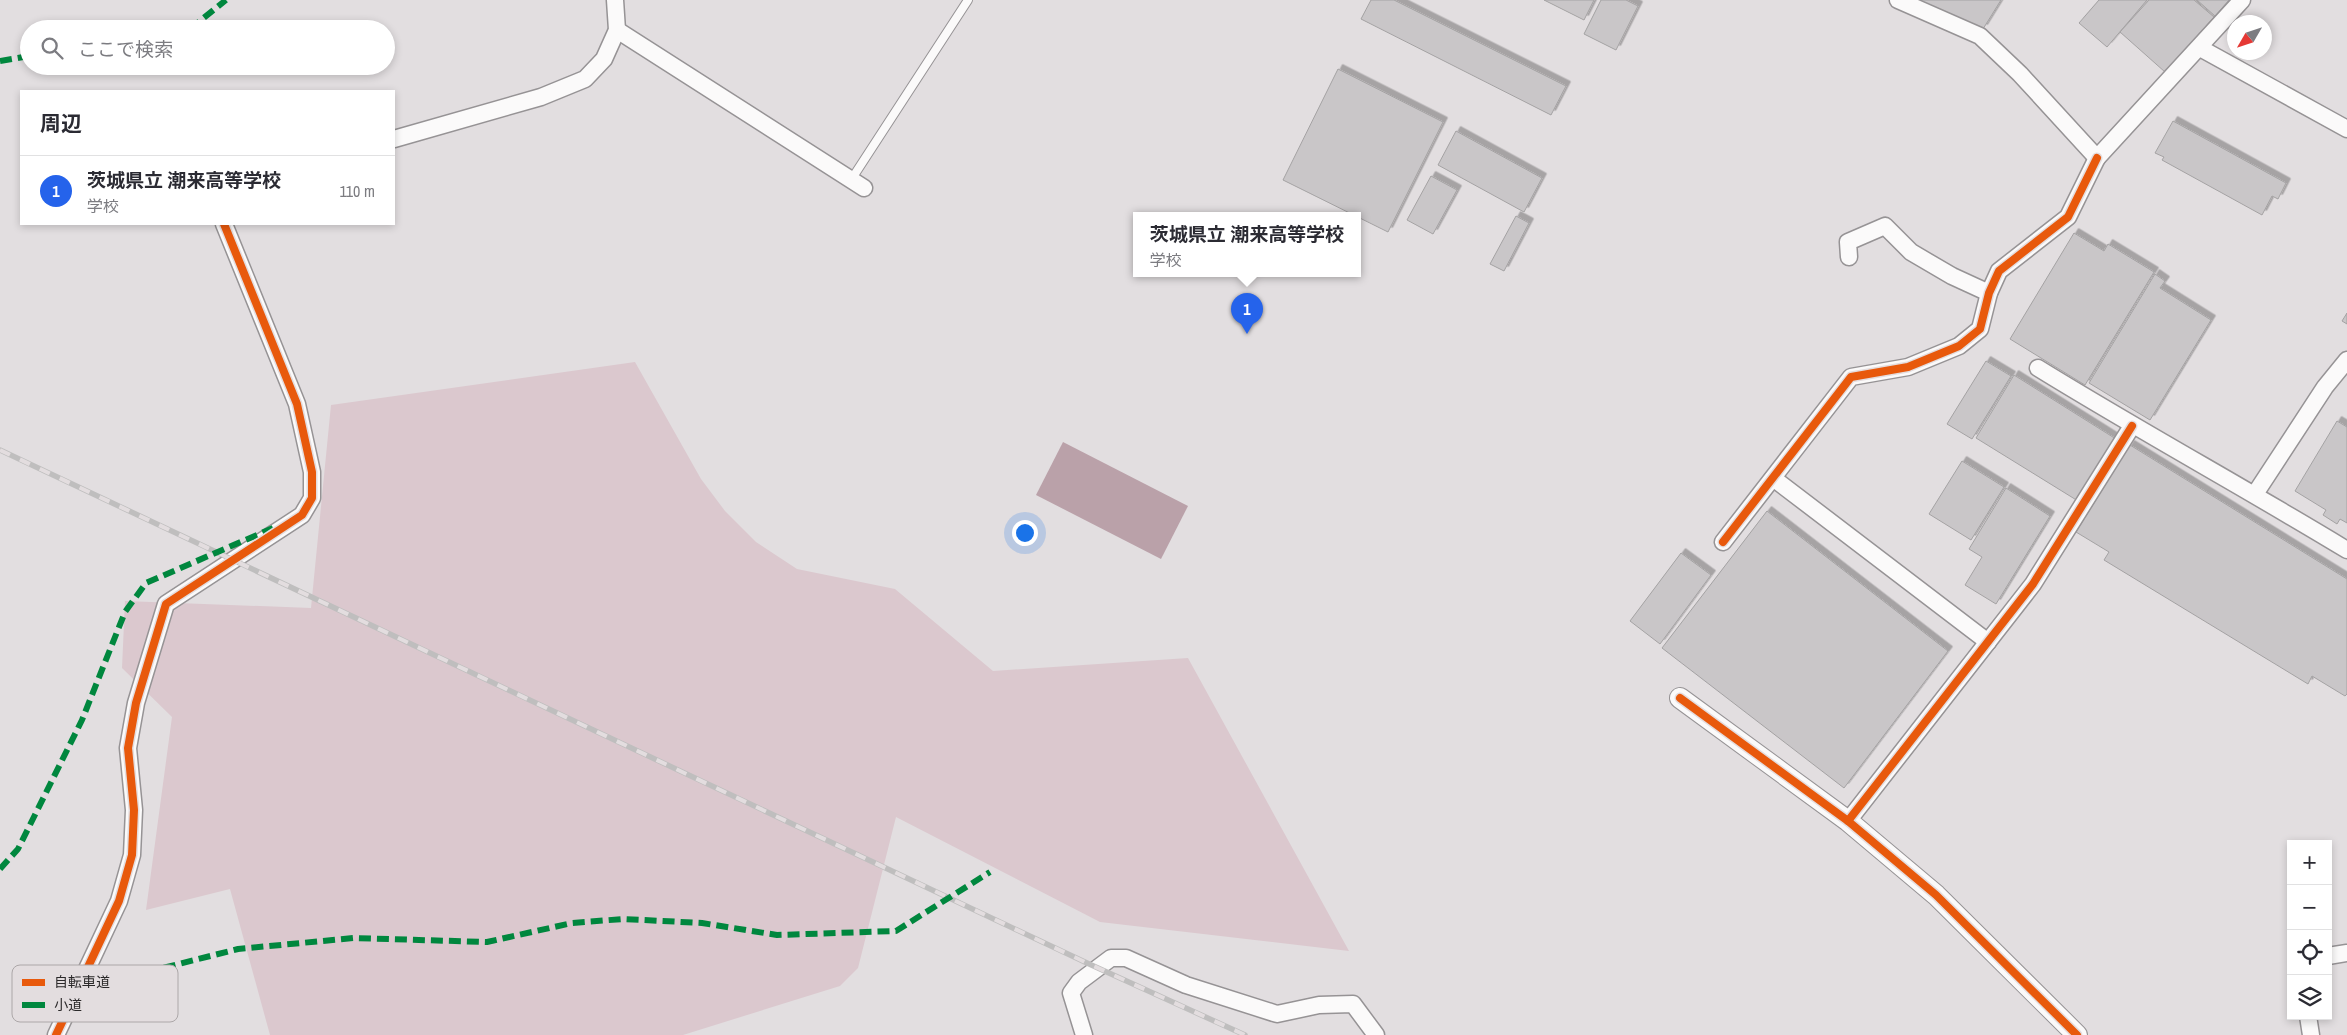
<!DOCTYPE html>
<html lang="ja">
<head>
<meta charset="utf-8">
<style>
  :root { --surface:#fff; --page:#f7f7f7; --text:#2b2b33; --muted:#7c7c81; --line:#e1e1e2; --accent:#2563eb }
  body { margin:0; font-family:"Archivo Narrow","Noto Sans JP",sans-serif; background:var(--page); color:var(--text) }
  .controls { position:absolute; right:15px; bottom:15px; display:grid; overflow:hidden; border-radius:0px; box-shadow:0 2px 8px #0003 }
  .controls button { width:45px; height:45px; display:grid; place-items:center; padding:0; border:0; border-bottom:1px solid var(--line); background:var(--surface); color:var(--text); font:25px sans-serif }
  .compass { position:absolute; left:2227px; top:15px; width:45px; height:45px; border-radius:50%; background:var(--surface); box-shadow:0 2px 8px #0003; rotate:231deg }
  .you { position:absolute; left:1024px; top:532px; width:18px; height:18px; margin:-12px; border:4px solid #fff; border-radius:50%; background:#1a73e8; box-shadow:0 0 0 8px #1a73e833 }
  .badge { display:grid; place-items:center; width:32px; height:32px; border-radius:50%; background:var(--accent); color:#fff; font-size:16px; font-weight:700 }
  .pin { position:absolute; translate:-50% -41px; filter:drop-shadow(0 1px 2px #0008) }
  .pin::after { content:''; position:absolute; top:26px; width:18px; height:15px; background:inherit; clip-path:polygon(0 0,100% 0,50% 100%) }
  .popup { position:absolute; left:1133px; top:212px; width:228px; height:65px; box-sizing:border-box; display:grid; place-content:center; border-radius:0px; background:var(--surface); filter:drop-shadow(0 1px 4px #0005); font-size:16px; white-space:nowrap; color:var(--muted) }
  .popup b { font-size:19px; color:var(--text) }
  .popup::after { content:''; position:absolute; left:50%; top:100%; margin-left:-10px; border:10px solid transparent; border-top-color:var(--surface) }
  .list { margin:0; padding:0; list-style:none }
  h2 { display:flex; justify-content:space-between; align-items:center; height:65px; margin:0; padding:0 20px; font-size:21px }
  h2 small { font-size:16px; font-weight:400; color:var(--muted) }
  .list li { display:grid; grid-template-columns:32px 1fr auto; gap:15px; align-items:center; box-sizing:border-box; height:70px; padding:0 20px; border-top:1px solid var(--line) }
  .list b { display:block; font-size:19px; white-space:nowrap }
  .list p { margin:0; font-size:16px; white-space:nowrap; color:var(--muted) }
  .list em { font-size:16px; font-style:normal; color:var(--muted) }
  .icon { flex:none; width:28px; height:28px; fill:none; stroke:currentColor; stroke-width:2; stroke-linecap:round; stroke-linejoin:round }
  .map { position:relative; flex:none; width:2347px; height:1035px; overflow:hidden }
  .search { position:absolute; background:var(--surface); box-shadow:0 2px 8px #0003; left:20px; top:20px; width:375px; height:55px; display:flex; align-items:center; gap:12px; box-sizing:border-box; padding:0 18px; border-radius:28px; color:var(--muted); font-size:19px }
  .panel { position:absolute; background:var(--surface); box-shadow:0 2px 8px #0003; left:20px; top:90px; width:375px; height:135px; border-radius:0px }
  .map>svg:first-child { display:block }
</style>
</head>
<body>
<div class="map">
<svg width="2347" height="1035" viewBox="0 0 2347 1035">
  <defs>
    <filter id="shadow"><feDropShadow dx="4.5" dy="-4.5" stdDeviation="0" flood-color="#0004"/></filter>
  </defs>
  <rect width="100%" height="100%" fill="#e2dee0"/>
  <polygon fill="#dbc8ce" points="635,362 701,479 725,511 756,542 797,569 895,589 993,671 1188,658 1349,951 1100,922 896,817 858,968 840,986 683,1035 270,1035 230,889 146,910 172,717 122,668 125,601 311,608 331,405"/>
  <polygon fill="#baa1a9" points="1063,442 1188,506 1161,559 1036,495"/>
  <g fill="#c9c6c8" stroke="#a4a2a3" filter="url(#shadow)">
    <polygon points="1371,0 1394,0 1566,86 1551,115 1361,19"/>
    <polygon points="1544,0 1594,0 1584,20"/>
    <polygon points="1601,0 1626,0 1638,6 1616,50 1584,34"/>
    <polygon points="1918,0 2001,0 1983,29"/>
    <polygon points="2099,0 2147,0 2107,47 2079,23"/>
    <polygon points="2149,0 2194,0 2214,17 2165,72 2120,32"/>
    <polygon points="2197,0 2229,0 2215,16"/>
    <polygon points="1338,69 1443,122 1388,232 1283,180"/>
    <polygon points="2173,121 2286,183 2278,199 2272,196 2262,215 2162,160 2164,157 2155,153"/>
    <polygon points="1456,131 1542,178 1524,212 1438,165"/>
    <polygon points="1431,176 1457,190 1433,234 1407,220"/>
    <polygon points="1516,216 1529,223 1504,271 1490,264"/>
    <polygon points="2074,233 2104,251 2108,244 2154,272 2085,385 2010,339"/>
    <polygon points="2155,274 2165,281 2160,288 2211,320 2150,420 2089,383"/>
    <polygon points="2347,313 2347,324 2342,321"/>
    <polygon points="1986,361 2011,376 1972,439 1947,424"/>
    <polygon points="2014,375 2116,439 2078,501 1976,438"/>
    <polygon points="2337,421 2347,427 2347,523 2340,519 2337,524 2323,515 2326,510 2295,491"/>
    <polygon points="2130,445 2347,579 2347,694 2345,696 2312,676 2308,684 2104,560 2109,552 2076,532"/>
    <polygon points="1962,461 2004,487 1971,540 1929,514"/>
    <polygon points="2006,488 2050,516 1996,604 1965,585 1982,557 1969,549"/>
    <polygon points="1767,511 1948,651 1844,788 1662,648"/>
    <polygon points="1681,553 1711,575 1660,644 1630,621"/>
  </g>
  <g fill="none" stroke-linecap="round" stroke-linejoin="round">
    <defs>
      <polyline id="service" points="851,180 968,0"/>
      <g id="minor">
        <polyline points="1898,0 1980,36 2020,74 2097,158 2242,0"/>
        <polyline points="617,30 864,188"/>
        <polyline points="2200,48 2347,129"/>
        <polyline points="394,139 541,97 585,79 604,59 617,30 615,0"/>
        <polyline points="1849,257 1848,242 1885,226 1911,252 1952,276 1989,293"/>
        <path d="M2038,368c102,63 207,120 309,182"/>
        <polyline points="1773,478 1988,642"/>
        <polyline points="2255,494 2325,387 2347,360"/>
        <polyline points="1723,542 1851,377 1908,367 1959,346 1980,329 1989,293 1999,271 2068,217 2097,158"/>
        <polyline points="1848,821 2033,584 2132,426"/>
        <polyline points="2328,956 2347,953"/>
        <polyline points="2308,1016 2311,1035"/>
        <polyline points="56,1035 119,901 132,855 134,810 128,748 136,703 166,604 302,515 312,498 312,472 297,404 224,224"/>
        <polyline points="1084,1035 1071,993 1079,982 1111,958 1126,958 1186,985 1277,1014 1319,1005 1353,1004 1376,1035"/>
      </g>
      <polyline id="tertiary" points="1680,698 1848,821 1936,895 2077,1035"/>
    </defs>
    <use href="#service" stroke="#969395" stroke-width="10"/>
    <use href="#minor" stroke="#969395" stroke-width="19"/>
    <use href="#tertiary" stroke="#969395" stroke-width="22"/>
    <use href="#service" stroke="#fbfafa" stroke-width="8"/>
    <use href="#minor" stroke="#fbfafa" stroke-width="16"/>
    <use href="#tertiary" stroke="#fbfafa" stroke-width="20"/>
    <defs>
      <polyline id="rail" points="0,450 1087,963 1245,1035"/>
    </defs>
    <use href="#rail" stroke="#bfbebe" stroke-width="5.5"/>
    <use href="#rail" stroke="#e3dddf" stroke-width="4" stroke-dasharray="11" stroke-linecap="butt"/>
    <g stroke="#00873e" stroke-width="6" stroke-dasharray="12 6" stroke-linecap="butt">
      <polyline points="190,29 226,0"/>
      <polyline points="0,61 29,56"/>
      <polyline points="0,869 18,849 82,720 125,612 146,583 273,528"/>
      <polyline points="66,1013 151,971 238,949 354,938 487,942 572,923 623,919 702,923 777,935 896,931 990,872"/>
    </g>
    <defs>
      <g id="cycleway">
        <polyline points="1723,542 1851,377 1908,367 1959,346 1980,329 1989,293 1999,271 2068,217 2097,158"/>
        <polyline points="1680,698 1848,821 1936,895 2077,1035"/>
        <polyline points="1848,821 2033,584 2132,426"/>
        <polyline points="56,1035 119,901 132,855 134,810 128,748 136,703 166,604 302,515 312,498 312,472 297,404 224,224"/>
      </g>
    </defs>
    <use href="#cycleway" stroke="#e3dddf" stroke-width="11"/>
    <use href="#cycleway" stroke="#e8590c" stroke-width="8"/>
  </g>
  <rect x="12" y="965" width="166" height="57" rx="8" fill="#e3dddf" stroke="#aca7a8" stroke-width="1"/>
  <rect x="22" y="979" width="23" height="7" fill="#e8590c"/>
  <rect x="22" y="1002" width="23" height="6" fill="#00873e"/>
  <g font-size="14" fill="#2a2829">
    <text x="54" y="987">自転車道</text>
    <text x="54" y="1010">小道</text>
  </g>
</svg>
<div class="controls">
<button>+</button>
<button>−</button>
<button><svg class="icon" aria-label="locate" viewBox="0 0 24 24"><circle cx="12" cy="12" r="6"/><path d="M12 2v4M12 18v4M2 12h4M18 12h4"/></svg></button>
<button><svg class="icon" aria-label="layers" viewBox="0 0 24 24"><path d="M12 4l9 5-9 5-9-5zM3 14l9 5 9-5"/></svg></button>
</div>
<svg class="compass" viewBox="-18 -18 36 36"><path d="M0-13l5 13h-10z" fill="#e53935"/><path d="M0 13l5-13h-10z" fill="#7c7c81"/></svg>
<div class="you"></div>
<div class="pin badge" style="left:1247px;top:334px">1</div>
<div class="popup"><b>茨城県立 潮来高等学校</b>学校</div>
<div class="search"><svg class="icon" aria-label="search" viewBox="0 0 24 24"><circle cx="10" cy="10" r="6"/><path d="M15 15l6 6"/></svg>ここで検索</div>
<section class="panel">
<h2>周辺<small></small></h2>
<ul class="list">
<li><span class="badge">1</span><div><b>茨城県立 潮来高等学校</b><p>学校</p></div><em>110 m</em></li>
</ul>
</section>
</div>
</body>
</html>
